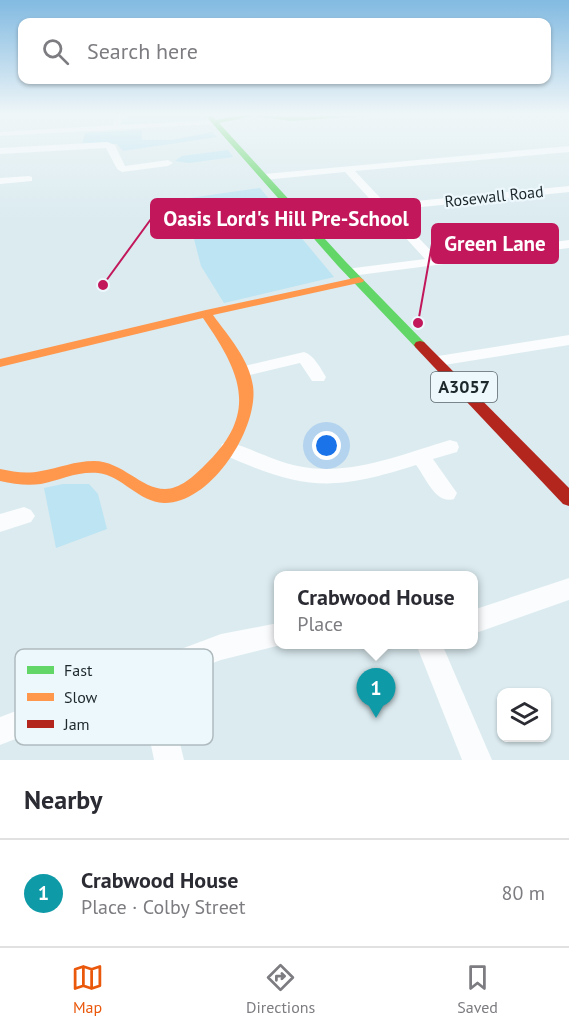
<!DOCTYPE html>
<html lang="en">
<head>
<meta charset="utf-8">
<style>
  :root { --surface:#fff; --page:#f7f7f7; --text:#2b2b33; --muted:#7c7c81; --line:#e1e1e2; --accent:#ea580c }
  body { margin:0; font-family:"PT Sans",sans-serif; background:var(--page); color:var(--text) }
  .controls { position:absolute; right:18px; bottom:18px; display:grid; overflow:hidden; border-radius:12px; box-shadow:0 2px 4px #0004 }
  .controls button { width:54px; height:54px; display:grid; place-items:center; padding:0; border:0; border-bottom:2px solid var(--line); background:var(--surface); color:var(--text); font:30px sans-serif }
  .you { position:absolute; left:327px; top:446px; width:21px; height:21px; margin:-15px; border:4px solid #fff; border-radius:50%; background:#1a73e8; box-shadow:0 0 0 9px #1a73e833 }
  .badge { display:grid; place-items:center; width:39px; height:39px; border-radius:50%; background:var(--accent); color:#fff; font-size:20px; font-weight:700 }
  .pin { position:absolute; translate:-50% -50px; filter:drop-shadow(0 2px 3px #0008) }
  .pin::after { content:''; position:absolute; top:32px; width:21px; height:18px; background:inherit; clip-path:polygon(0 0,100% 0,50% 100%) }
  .popup { position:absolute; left:274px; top:571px; width:204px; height:78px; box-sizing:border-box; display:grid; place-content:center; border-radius:12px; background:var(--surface); filter:drop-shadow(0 2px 4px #0005); font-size:20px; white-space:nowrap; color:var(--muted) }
  .popup b { font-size:22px; color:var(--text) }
  .popup::after { content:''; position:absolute; left:50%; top:100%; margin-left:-12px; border:12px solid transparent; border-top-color:var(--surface) }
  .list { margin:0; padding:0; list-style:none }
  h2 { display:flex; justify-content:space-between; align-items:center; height:78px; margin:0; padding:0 24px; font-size:26px }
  h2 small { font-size:20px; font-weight:400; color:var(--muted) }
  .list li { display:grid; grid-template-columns:39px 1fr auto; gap:18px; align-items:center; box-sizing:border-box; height:108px; padding:0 24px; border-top:2px solid var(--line) }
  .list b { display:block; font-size:22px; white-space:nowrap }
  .list p { margin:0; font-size:20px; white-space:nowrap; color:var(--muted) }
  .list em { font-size:20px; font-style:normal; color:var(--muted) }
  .icon { flex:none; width:33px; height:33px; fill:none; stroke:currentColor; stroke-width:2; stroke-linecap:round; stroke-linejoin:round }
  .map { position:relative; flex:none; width:569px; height:760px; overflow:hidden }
  .search { position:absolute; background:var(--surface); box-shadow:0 2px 4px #0004; left:18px; right:18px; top:18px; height:66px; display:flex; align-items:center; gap:15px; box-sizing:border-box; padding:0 21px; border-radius:12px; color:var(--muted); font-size:22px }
  .sheet { height:186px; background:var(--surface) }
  nav { display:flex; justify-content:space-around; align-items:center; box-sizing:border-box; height:84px; border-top:2px solid var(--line); background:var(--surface); font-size:16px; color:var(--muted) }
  nav a { display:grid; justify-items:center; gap:3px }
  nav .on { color:var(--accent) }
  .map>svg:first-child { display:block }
</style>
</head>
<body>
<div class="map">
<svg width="569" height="760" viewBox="0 0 569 760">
  <rect width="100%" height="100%" fill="#dbebf0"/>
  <g fill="#bce4f2">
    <polygon points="133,114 201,114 205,119 200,122 120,124 121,118"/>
    <polygon points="142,130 142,140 172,140 212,132 217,137 123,151 117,144 82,144 85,133"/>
    <polygon points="228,150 233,157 189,163 175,161 182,156"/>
    <polygon points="260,188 334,277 224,303 201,266 185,204 189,198"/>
    <polygon points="63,484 89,484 98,494 107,529 56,548 44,488"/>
  </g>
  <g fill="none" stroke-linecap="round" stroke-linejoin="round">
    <g fill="#fafcfd" fill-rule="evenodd">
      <polygon points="122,114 133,114 122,119 120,125 215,120 219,122 215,124 0,136 0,132 113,125 115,116"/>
      <polygon points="107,142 115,145 125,166 168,160 173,163 168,166 122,172 117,169 106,148 0,154 0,148"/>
      <polygon points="569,146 569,152 355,171 386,204 569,186 569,192 392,210 437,257 569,240 569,248 351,276 346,275 345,272 346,269 425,259 345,172 264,180 259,177 264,174"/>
      <polygon points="29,176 32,177 32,181 0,184 0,178"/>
      <polygon points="569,335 569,345 438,366 430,361 438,356"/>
      <path d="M304,352c10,3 17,17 22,25l-2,4h-12l-12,-18 -58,14 -8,-5 2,-4z"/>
      <path d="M450,440l7,2 2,5 -2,5 -24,7 24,34 -3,6c-18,6 -28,-21 -38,-34 -84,27 -113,25 -194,-11l-2,-5 2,-5 7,-2c24,7 45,19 69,24 52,11 104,-12 152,-26z"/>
      <polygon points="24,507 31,510 35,516 31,522 0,532 0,514"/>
      <polygon points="569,578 569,600 473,634 473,610"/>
      <polygon points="278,623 278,644 285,644 221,660 165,681 184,760 154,760 140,691 0,745 0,717 221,634"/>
      <polygon points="416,644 442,644 492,760 462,760"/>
    </g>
    <polygon fill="#63d668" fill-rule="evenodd" points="204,114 210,114 216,120 245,114 291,117 393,114 291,121 254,116 219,123 346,262 424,342 426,345 424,348 416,348 338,266"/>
    <path fill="#ff974d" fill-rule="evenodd" d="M359,277l5,3 -1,2 -150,33c16,22 36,44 40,71 6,42 -42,118 -89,117 -26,-1 -41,-27 -66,-30 -20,-2 -38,7 -57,11 -14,2 -27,0 -41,-3v-12c14,3 27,5 41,2 18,-3 34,-10 53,-10 28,0 47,28 71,28 15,0 29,-13 39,-23 56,-53 37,-93 -1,-148l-203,49v-8l206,-49z"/>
    <polygon fill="#b3261e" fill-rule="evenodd" points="420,341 424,342 569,488 569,506 563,504 416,348 414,345 416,342"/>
  </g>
  <linearGradient id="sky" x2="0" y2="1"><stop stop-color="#82bae1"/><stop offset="0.52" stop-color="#eff6f8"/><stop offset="1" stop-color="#eff6f8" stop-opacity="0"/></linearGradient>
  <rect width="569" height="220" fill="url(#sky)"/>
  <g text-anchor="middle" stroke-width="4.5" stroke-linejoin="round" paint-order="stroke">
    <g font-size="16" fill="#1d282c" stroke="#edf8fd">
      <text transform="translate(494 196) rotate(-6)" y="6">Rosewall Road</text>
    </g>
    <rect fill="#edf8fd" stroke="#5b666b" stroke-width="1.5" x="431" y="372" width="66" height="30" rx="4.5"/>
    <g font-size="18" font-weight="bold" fill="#1d282c">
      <text x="464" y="393">A3057</text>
    </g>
  </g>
  <rect x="15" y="649" width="198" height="96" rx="9" fill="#edf8fd" stroke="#afbabe" stroke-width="1.5"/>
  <rect x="27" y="666" width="27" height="8" fill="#63d668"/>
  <rect x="27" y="693" width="27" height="8" fill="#ff974d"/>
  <rect x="27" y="720" width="27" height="8" fill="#b3261e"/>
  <g font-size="16" fill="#1d282c">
    <text x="64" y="676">Fast</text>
    <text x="64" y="703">Slow</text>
    <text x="64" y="730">Jam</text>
  </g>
  <path fill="none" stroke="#c2185b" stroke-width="2" d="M103 285L151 219M418 323L432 244"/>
  <g fill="#c2185b" stroke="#edf8fd" stroke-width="2">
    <circle cx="103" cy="285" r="6"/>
    <circle cx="418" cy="323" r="6"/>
  </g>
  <g fill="#c2185b" stroke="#c2185b" stroke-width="2">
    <rect x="151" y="199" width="269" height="39" rx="6"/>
    <rect x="432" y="224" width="126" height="39" rx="6"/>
  </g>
  <g font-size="21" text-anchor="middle" font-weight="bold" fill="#fff">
    <text x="286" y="226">Oasis Lord's Hill Pre-School</text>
    <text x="495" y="251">Green Lane</text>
  </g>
</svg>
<div class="controls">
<button><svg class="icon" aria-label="layers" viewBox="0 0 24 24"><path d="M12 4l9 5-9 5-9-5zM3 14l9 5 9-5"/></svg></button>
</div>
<div class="you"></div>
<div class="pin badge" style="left:376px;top:718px;background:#0f9aa8">1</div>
<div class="popup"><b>Crabwood House</b>Place</div>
<div class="search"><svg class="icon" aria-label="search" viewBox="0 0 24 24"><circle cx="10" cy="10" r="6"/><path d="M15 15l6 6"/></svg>Search here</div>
</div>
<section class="sheet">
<h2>Nearby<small></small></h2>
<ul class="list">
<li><span class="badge" style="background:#0f9aa8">1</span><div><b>Crabwood House</b><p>Place · Colby Street</p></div><em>80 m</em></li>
</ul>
</section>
<nav>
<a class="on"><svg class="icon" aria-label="map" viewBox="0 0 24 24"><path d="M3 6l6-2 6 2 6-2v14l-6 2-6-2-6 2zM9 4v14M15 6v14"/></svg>Map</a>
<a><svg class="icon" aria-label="directions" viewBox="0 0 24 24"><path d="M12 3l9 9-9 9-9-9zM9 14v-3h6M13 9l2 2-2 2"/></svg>Directions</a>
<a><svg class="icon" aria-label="saved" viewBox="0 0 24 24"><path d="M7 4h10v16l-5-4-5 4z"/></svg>Saved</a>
</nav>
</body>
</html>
